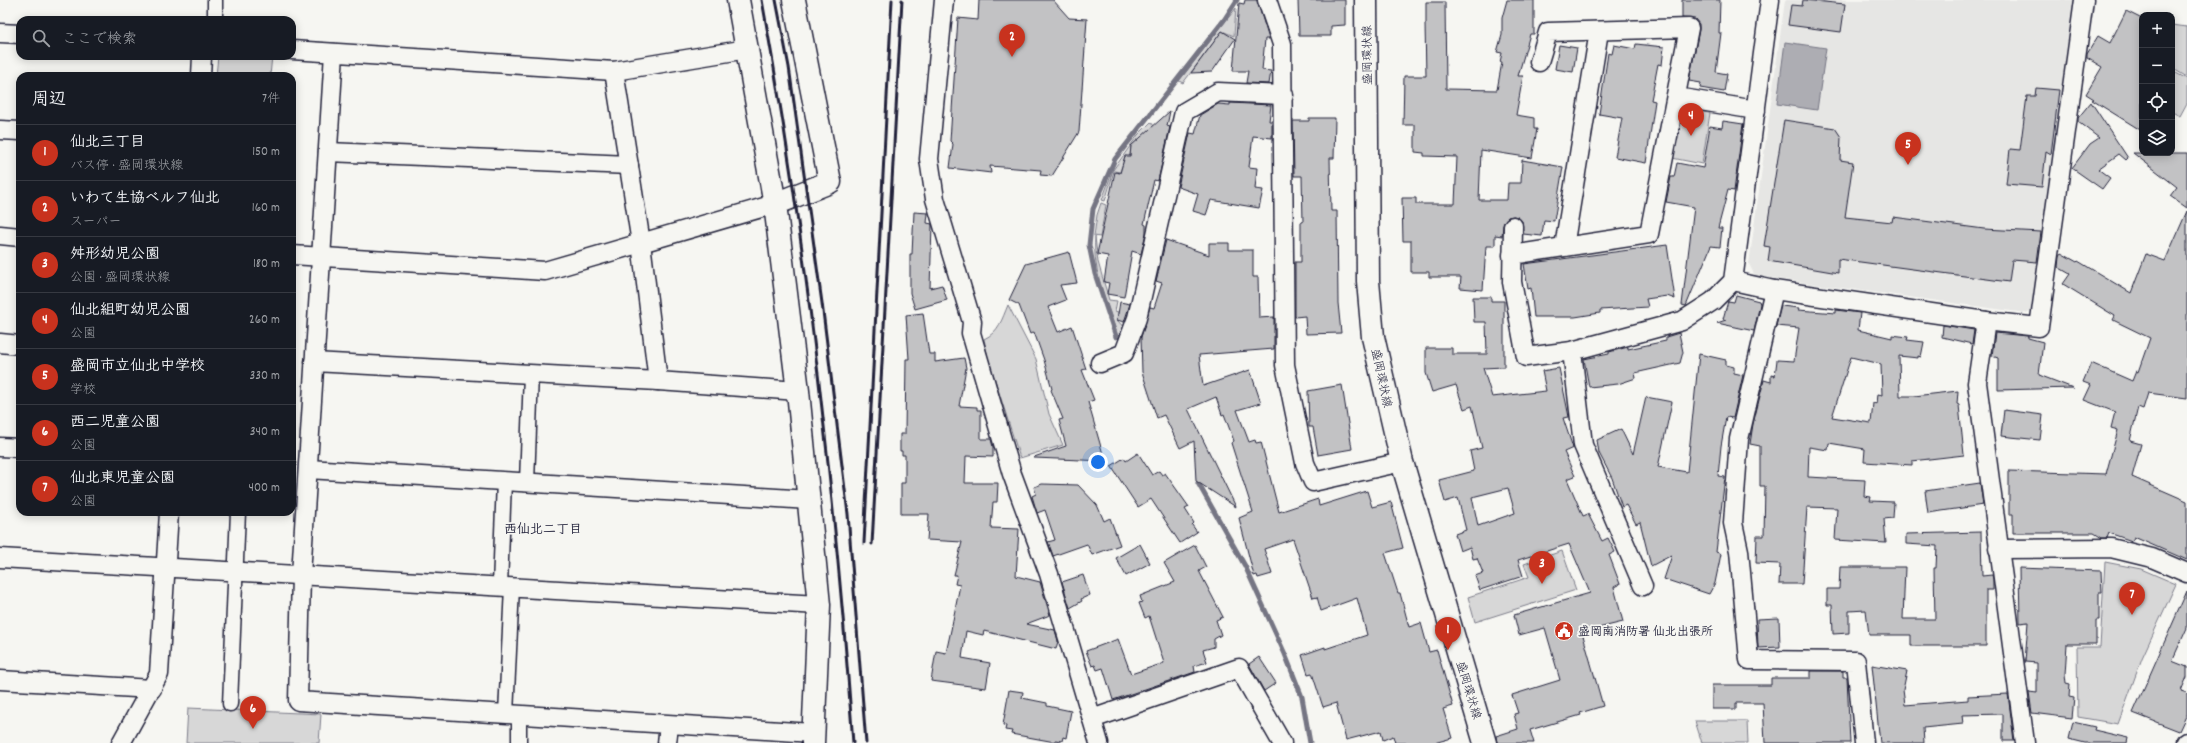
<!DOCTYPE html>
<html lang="ja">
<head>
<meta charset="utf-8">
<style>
  :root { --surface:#171b24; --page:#20242c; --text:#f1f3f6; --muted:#9ea1a6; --line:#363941; --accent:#c8321e }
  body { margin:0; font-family:Dekko,"Klee One",sans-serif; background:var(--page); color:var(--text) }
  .controls { position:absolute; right:12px; top:12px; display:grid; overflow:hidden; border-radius:8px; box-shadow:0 2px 10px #0003 }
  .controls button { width:36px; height:36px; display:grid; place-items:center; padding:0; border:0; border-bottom:1px solid var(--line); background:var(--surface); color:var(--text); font:20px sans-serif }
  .you { position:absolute; left:1098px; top:462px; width:14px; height:14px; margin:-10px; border:3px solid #fff; border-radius:50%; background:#1a73e8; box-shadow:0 0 0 6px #1a73e833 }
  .badge { display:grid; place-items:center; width:26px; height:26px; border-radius:50%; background:var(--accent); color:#fff; font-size:13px; font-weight:700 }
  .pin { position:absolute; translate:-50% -33px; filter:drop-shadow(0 1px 2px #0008) }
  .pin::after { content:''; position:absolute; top:21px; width:14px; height:12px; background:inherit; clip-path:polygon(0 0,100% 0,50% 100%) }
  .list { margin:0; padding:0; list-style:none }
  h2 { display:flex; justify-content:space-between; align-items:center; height:52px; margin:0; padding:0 16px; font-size:17px }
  h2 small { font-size:13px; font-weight:400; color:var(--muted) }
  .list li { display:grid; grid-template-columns:26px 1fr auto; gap:12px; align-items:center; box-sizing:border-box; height:56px; padding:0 16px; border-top:1px solid var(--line) }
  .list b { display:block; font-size:15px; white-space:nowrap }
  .list p { margin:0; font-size:13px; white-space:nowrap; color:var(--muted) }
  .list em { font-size:13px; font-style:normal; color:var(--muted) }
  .icon { flex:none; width:22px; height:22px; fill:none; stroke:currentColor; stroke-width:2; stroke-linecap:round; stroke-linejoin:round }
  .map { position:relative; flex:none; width:2187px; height:743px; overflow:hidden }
  .search { position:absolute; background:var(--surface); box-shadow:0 2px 10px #0003; left:16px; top:16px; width:280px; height:44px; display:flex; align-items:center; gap:10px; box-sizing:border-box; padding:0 14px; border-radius:12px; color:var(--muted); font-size:15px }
  .panel { position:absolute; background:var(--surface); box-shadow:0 2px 10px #0003; left:16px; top:72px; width:280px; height:444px; border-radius:12px }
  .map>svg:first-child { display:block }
</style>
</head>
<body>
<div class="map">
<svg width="2187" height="743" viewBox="0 0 2187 743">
  <rect width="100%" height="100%" fill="#f6f6f2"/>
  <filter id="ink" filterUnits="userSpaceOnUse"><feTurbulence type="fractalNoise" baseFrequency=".025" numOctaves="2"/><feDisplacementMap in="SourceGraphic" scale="8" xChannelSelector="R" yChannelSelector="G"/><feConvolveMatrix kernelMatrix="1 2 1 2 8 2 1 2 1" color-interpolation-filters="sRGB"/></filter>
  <g filter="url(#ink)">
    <polygon fill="#e6e6e4" points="1785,0 2074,0 2035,308 2026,313 1755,276 1749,264"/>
    <g fill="#d7d7d7" stroke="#7c7c89">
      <polygon points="1236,8 1234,36 1222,31 1183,83 1179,81"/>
      <polygon points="2172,25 2187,27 2187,77 2172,68"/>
      <polygon points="218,56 272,56 270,76 216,76"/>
      <polygon points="2174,72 2187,79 2187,103 2180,116 2172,112 2172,76"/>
      <polygon points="1687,110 1710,113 1702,164 1672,158 1680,114"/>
      <polygon points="1151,122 1154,126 1131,146 1130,157 1125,156 1120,172 1114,171 1105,201 1102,200 1113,170 1138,135"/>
      <polygon points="1101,203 1106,205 1100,237 1094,236 1097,215"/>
      <path d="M1095,237l3,25 11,38 8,1 -2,10 3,1 -1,8 10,11 -7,11c-11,-34 -28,-69 -25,-105z"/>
      <path d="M1008,305l28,54 13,55 14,31 -43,13 -32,-100 -4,-19c15,-7 18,-20 24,-34z"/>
      <polygon points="1562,551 1576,590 1475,622 1468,597 1529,577 1524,564"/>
      <polygon points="2105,562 2141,569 2176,584 2142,658 2118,724 2078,717 2077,647 2100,647"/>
      <polygon points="188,708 321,714 319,743 186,743"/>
      <polygon points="1695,721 1747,721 1748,743 1702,743"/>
    </g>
    <polygon fill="#adadb3" stroke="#757583" points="1785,42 1826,48 1817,110 1777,104"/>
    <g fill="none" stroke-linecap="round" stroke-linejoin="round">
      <g stroke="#757583" stroke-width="5">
        <polyline points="1116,337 1095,274 1089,245 1093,209 1115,159 1224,20 1237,0"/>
        <polyline points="1198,483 1245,566 1285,654 1302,697 1310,743"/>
      </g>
    </g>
    <g fill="#c2c2c4" stroke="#22223b" fill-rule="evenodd">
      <polygon points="979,0 1053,0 1069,18 1087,19 1079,132 1052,176 1040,175 1041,170 990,166 991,173 950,168 953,144 950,141 958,18 978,20"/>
      <polygon points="1245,0 1257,0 1269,39 1265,39 1262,70 1271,71 1269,84 1246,83 1248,71 1233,71 1239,3 1244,4"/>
      <polygon points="1298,0 1345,0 1345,25 1331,26 1331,36 1299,36"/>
      <polygon points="1507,0 1534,0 1534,34 1530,34 1518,76 1523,76 1516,115 1534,118 1534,129 1537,129 1532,158 1481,150 1479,200 1507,200 1508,183 1521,183 1522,160 1563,167 1554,221 1544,220 1542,236 1523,234 1522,221 1514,216 1508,217 1503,225 1502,236 1495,235 1495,246 1486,246 1483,290 1460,288 1461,277 1429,277 1429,272 1411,272 1411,241 1403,241 1402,198 1416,198 1416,204 1455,204 1457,157 1424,156 1424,153 1415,152 1415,125 1403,125 1404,76 1426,76 1425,24 1426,24 1426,2 1445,2 1446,89 1497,90 1502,62 1500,62 1502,53 1497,52 1502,35 1502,18"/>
      <polygon points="1682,0 1720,0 1719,33 1721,33 1716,72 1727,74 1724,92 1700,88 1701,83 1689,81 1699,30 1699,24 1695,19 1682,18"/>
      <polygon points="1803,0 1845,4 1841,32 1788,25 1791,5 1802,6"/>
      <polygon points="2126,11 2142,19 2142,131 2092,100 2094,99 2086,94 2102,67 2087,58 2087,54 2098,36 2110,43"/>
      <polygon points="1222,31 1235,39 1212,72 1191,73"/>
      <polygon points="1636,44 1664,47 1662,65 1658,64 1651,100 1655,101 1646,163 1615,157 1622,118 1599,114 1608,53 1612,54 1614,45 1635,49"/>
      <polygon points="1559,45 1577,48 1573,72 1555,69"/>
      <polygon points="2036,88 2059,90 2051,154 2046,151 2042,187 2006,184 2010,149 2020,150 2027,96 2035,96"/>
      <polygon points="2091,102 2128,158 2126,160 2119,154 2098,169 2110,178 2102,189 2072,168 2090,144 2099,138 2078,122 2078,118"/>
      <polygon points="1230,103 1271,105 1269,121 1272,121 1272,138 1253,136 1249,167 1257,168 1255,189 1263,190 1259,208 1211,200 1206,215 1193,211 1198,194 1178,187 1190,133 1195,134 1200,115 1218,104 1230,105"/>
      <polygon points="1170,111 1167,126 1170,127 1158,181 1154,180 1144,224 1146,225 1146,233 1141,254 1132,251 1124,297 1107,294 1109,283 1104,282 1108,256 1097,254 1115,172 1120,173 1125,156 1130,156 1131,146"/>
      <polygon points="1309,118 1335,118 1334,158 1330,158 1331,211 1337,211 1338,303 1341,333 1306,334 1305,316 1295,317 1295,262 1301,262 1301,222 1303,222 1302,176 1294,176 1293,121 1309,121"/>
      <polygon points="1784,120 1835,128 1841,137 1840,160 1853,162 1845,217 1892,222 1893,217 1984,229 2041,232 2037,262 2012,260 2009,282 1838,259 1838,273 1768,261 1770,247 1764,246"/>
      <polygon points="1723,121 1743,124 1734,191 1728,190 1718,228 1722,228 1720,247 1711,246 1686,306 1682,305 1694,207 1666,202 1671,177 1674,177 1677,163 1703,168 1710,126 1722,128"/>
      <polygon points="2133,153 2187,153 2187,208 2170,196 2177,187"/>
      <polygon points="2187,211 2187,398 2148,393 2143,409 2138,407 2130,441 2141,444 2132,477 2187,501 2187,560 2134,537 2132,541 2109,533 2107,538 2102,538 2094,533 2013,533 2013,514 2009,514 2009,471 2106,474 2118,430 2111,428 2115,412 2084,400 2091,385 2083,382 2091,363 2132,381 2136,371 2138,372 2150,338 2113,320 2115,316 2063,284 2070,274 2058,267 2059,257 2061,253 2077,262 2078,261 2131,293 2146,254 2165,261"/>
      <polygon points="914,212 928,213 927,223 932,224 930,288 942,285 947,300 915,309 910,293 910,254 912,254"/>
      <polygon points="1166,240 1209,255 1209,243 1229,243 1229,250 1253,250 1253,277 1258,277 1259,318 1274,317 1274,349 1199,355 1203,386 1250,370 1261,403 1237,410 1249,442 1255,440 1256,443 1261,442 1279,512 1318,499 1319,506 1367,491 1372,507 1391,502 1403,548 1385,553 1398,593 1400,593 1409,627 1421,623 1429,652 1437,650 1453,706 1443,709 1452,738 1434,743 1395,743 1393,736 1383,740 1381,731 1346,740 1336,703 1323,707 1312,673 1308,674 1302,655 1325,647 1325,649 1367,635 1357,598 1321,611 1317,597 1313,598 1293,539 1264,549 1272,574 1258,578 1257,575 1254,576 1239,518 1253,512 1231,443 1234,441 1224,414 1222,415 1216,397 1188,409 1236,507 1196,481 1194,441 1180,448 1164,415 1157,418 1142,372 1141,337 1150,307 1154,308 1162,283 1156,281"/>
      <polygon points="1667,245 1675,299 1667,296 1646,299 1648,307 1600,310 1600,313 1575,317 1534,317 1531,288 1528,289 1524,264"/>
      <polygon points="1069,252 1077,283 1060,285 1066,300 1048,307 1058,332 1072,326 1086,369 1082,370 1094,400 1088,402 1105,461 1034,458 1034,457 1066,446 1059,420 1063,419 1051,390 1052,389 1044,360 1034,332 1030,334 1019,305 1009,300 1026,264"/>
      <polygon points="1736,295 1759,301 1760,304 1754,331 1717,323 1726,320 1723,319 1728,301 1734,302"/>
      <path d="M1473,297h18v4h13v66l-21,1 9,29 54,-6 -4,-20 17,-3 10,49 -6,1 10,30 -9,4 11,24 -8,3 16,37 5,-2 14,27 6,-3 7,14 -6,3 11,29 -6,3 9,35 -41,10 21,74 -23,7 1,2 -51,15 4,13h-37l-1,-7 22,-7 -4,-15 4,-1 -6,-18 48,-15 -15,-52 -26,7 -5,-20 76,-22 -21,-49 -51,16 5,16 -43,14 -5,-14 8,-3 -6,-15 -4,1 -3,-12 -10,4 -5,-17 11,-4 -8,-32 -13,4 -6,-22 35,-9 -4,-20 12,-3 -10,-42 -8,3 -8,-24 -24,7 -6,-19v-25h26v6h35l-1,-32h-12zM1508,488l7,25 -37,13 -6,-29z"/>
      <polygon points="1120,302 1130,304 1124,322 1117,320"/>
      <path d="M1781,306l18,2 -1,2 38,3v-3l24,3 -2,17 34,8v-3l16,2 -1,3 17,2 -3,15 -3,-1v2l-19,-2 1,40h14l44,-5 -1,13 2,1 5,50 -52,6v4l-48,-3 1,-13 -36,-6 -1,7 -19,-3 -1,30 57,3 -1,16 7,1 -1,4 24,1 -1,16 -9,1 2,24 -51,-3 2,-32 -30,-1 -5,77h-23l1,-20 -24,-1 1,-27h7l1,-50h-5v-40l-10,-2 3,-20 11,-44 7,2v-7l4,1 2,-16 17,1 5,-33 -23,-2zM1851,357l30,7 1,31 -4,-1 -1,10 -4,-1 -2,20 -39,-6z"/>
      <polygon points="923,313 929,354 935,354 935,362 964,358 966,368 959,406 977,407 977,410 981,410 981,439 991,439 993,447 993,457 966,456 965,483 998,483 997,502 993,502 991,528 1019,529 1016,576 1040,582 1050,615 1026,624 1055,630 1058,641 1056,649 984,631 983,635 966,631 962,658 990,663 986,688 931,681 936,651 946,653 951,630 960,585 955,584 957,575 954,575 962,542 927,540 929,514 901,514 901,483 905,483 905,455 902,455 902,451 900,451 900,434 905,434 906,359 909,359 906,315"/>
      <polygon points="1943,325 1974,330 1972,344 1942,337"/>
      <polygon points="1679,333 1683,352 1680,363 1635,373 1636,378 1618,384 1589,387 1584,359 1609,354 1609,352 1628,347 1628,349 1666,341 1666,337"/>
      <polygon points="1995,333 2028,336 2028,338 2043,342 2039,375 2073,388 1998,390 1998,358 1992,356"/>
      <polygon points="1699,354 1726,360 1726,365 1734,367 1734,373 1743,375 1733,418 1726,417 1721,446 1718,476 1725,477 1716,552 1721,554 1715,583 1709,594 1664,579 1672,555 1651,566 1640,522 1636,524 1626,505 1622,507 1612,478 1599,453 1597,440 1621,429 1633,454 1646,397 1672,402 1658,467 1687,472"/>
      <polygon points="1342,385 1352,449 1318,455 1313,427 1309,427 1308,391"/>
      <polygon points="2004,410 2043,415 2040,440 2001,436"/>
      <polygon points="1138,453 1152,475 1159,471 1162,475 1165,473 1189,507 1185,509 1194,523 1192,525 1197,532 1180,543 1151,499 1138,507 1111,466 1124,458 1126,461"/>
      <polygon points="1980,483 1983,505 1928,513 1925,491"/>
      <polygon points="1042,484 1078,485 1097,505 1104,521 1110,518 1120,545 1092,555 1087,544 1053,556 1048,542 1055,540 1045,510 1037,513 1032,496 1036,494 1034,487"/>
      <polygon points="1981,532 1982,576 1992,575 1993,579 1993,590 1986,590 1986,646 1911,646 1911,635 1869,635 1866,610 1849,611 1849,633 1833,634 1832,605 1827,605 1827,589 1839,589 1840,567 1905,567 1903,619 1935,619 1934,568 1936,568 1937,546 1906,544 1906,534"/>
      <polygon points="1140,544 1150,563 1126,576 1116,558"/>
      <polygon points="1195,545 1206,567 1199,571 1223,617 1216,620 1221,635 1214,639 1214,647 1203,650 1207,662 1194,666 1195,672 1113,700 1103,668 1097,670 1095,665 1092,666 1086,651 1118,639 1131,674 1164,663 1149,616 1145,618 1139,603 1142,602 1140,596 1175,582 1164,563"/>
      <polygon points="2019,568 2101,571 2102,593 2099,593 2099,620 2096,620 2096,644 2067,644 2065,674 2066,683 2070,684 2069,697 2074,698 2072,718 2032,713 2029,692 2037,693 2037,663 2025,662 2028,622 2020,623"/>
      <polygon points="1083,575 1090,595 1081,599 1082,601 1070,608 1062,582"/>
      <polygon points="2187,591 2187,628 2172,661 2187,667 2187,677 2181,691 2187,693 2187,714 2179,731 2133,713"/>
      <polygon points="1779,618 1780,647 1758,648 1757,619"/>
      <polygon points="1259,657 1276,683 1264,691 1249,664"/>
      <polygon points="1872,665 1907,671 1903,690 1905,705 1968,700 1968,696 2008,694 2014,741 2003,741 2003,714 1962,715 1963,724 1923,728 1924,743 1880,743"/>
      <polygon points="1811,671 1843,671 1843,677 1847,677 1850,743 1765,743 1763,703 1736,703 1736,709 1712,709 1712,685 1771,685 1771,678 1811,678"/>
      <polygon points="1009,690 1023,692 1022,698 1047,703 1047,706 1071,711 1066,738 1063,737 1062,741 1055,740 1055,742 1011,734 1012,731 1005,730 1006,726 1003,725"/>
      <polygon points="2073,722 2095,727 2094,730 2128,738 2127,743 2085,743 2069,739"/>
    </g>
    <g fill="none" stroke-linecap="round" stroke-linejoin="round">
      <defs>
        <g id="pedestrian">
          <polyline points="215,20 215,0"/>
          <polyline points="527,482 531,374"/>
          <polyline points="500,586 504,481"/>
          <polyline points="230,704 238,512"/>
          <polyline points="506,714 512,587"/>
          <polyline points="519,743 519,715"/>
        </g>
        <g id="minor">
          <polyline points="944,0 929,159 935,199 972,322 971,333 1012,474 1049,574 1099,743"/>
          <polyline points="1267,0 1282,44 1285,365 1305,463 1313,482 1402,462"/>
          <polyline points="0,33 20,34"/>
          <polyline points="292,50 614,71 747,49"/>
          <polyline points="334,53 301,575 298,701 813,733"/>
          <polyline points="614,71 641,243 658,381"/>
          <polyline points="201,76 202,56"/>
          <polyline points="1676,97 1756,110"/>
          <polyline points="0,130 20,131"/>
          <polyline points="328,152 629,165"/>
          <polyline points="1513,226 1512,282 1526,357 1572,351"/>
          <polyline points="0,235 20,237"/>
          <polyline points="1564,247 1599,31"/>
          <polyline points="292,255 545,271 775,204"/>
          <polyline points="1512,255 1649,234 1689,28 1548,32 1539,62"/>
          <polyline points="1733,281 1774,290 1986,321 2039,327 2084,0"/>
          <polyline points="1774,290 1739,439 1733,523 1739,551 1749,660 1856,661 1864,743"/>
          <polyline points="1986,321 1977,383 2025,743"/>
          <polyline points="0,343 20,345"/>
          <polyline points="314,362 658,381 798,391"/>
          <polyline points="1100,363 1124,353 1137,318 1184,112 1218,92 1284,95"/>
          <polyline points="0,447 20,448"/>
          <polyline points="308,469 809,500"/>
          <polyline points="1998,549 2111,548 2152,558 2187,573"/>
          <polyline points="0,558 819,605"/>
          <polyline points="1643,586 1583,445 1572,351 1682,321 1713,301 1733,281 1770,0"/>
          <polyline points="0,680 152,689"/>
          <polyline points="1092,719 1239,668 1282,743"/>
          <polyline points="121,743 159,674 169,512"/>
          <polyline points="667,743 669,725"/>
          <polyline points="2187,743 2187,742"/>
        </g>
        <g id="tertiary">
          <polyline points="738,0 775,204 798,391 819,605 813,743"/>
          <polyline points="775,204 830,182 794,0"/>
        </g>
        <polyline id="primary" points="1366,0 1368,281 1373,337 1402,462 1485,743"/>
      </defs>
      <use href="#pedestrian" stroke="#22223b" stroke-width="17"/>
      <use href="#minor" stroke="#22223b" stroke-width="21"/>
      <use href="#tertiary" stroke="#22223b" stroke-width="25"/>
      <use href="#primary" stroke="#22223b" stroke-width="25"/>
      <use href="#pedestrian" stroke="#f6f6f2" stroke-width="14"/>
      <use href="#minor" stroke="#f6f6f2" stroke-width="18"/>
      <use href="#tertiary" stroke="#f6f6f2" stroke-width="22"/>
      <use href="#primary" stroke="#f6f6f2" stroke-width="22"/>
      <g stroke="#22223b" stroke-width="3">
        <path d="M762,0c45,245 73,494 91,743"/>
        <polyline points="776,0 789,67 822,303 848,514 866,743"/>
        <polyline points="864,543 892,0"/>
        <polyline points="872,544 902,0"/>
      </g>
    </g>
  </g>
  <defs>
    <symbol id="civic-disc" viewBox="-11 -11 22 22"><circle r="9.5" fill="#c8321e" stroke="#f6f6f2"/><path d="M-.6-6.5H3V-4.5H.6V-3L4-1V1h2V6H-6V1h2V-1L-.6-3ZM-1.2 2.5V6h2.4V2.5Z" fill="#fff"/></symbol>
  </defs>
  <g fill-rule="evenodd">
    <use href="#civic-disc" x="1553" y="620" width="22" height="22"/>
  </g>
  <g text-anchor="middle" stroke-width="3.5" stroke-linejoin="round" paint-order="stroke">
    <g font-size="12" fill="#22223b" stroke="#f6f6f2">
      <text transform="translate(1367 55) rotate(-91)" y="4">盛岡環状線</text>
      <text transform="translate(1382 378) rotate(78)" y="4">盛岡環状線</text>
      <text transform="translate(1469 690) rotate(73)" y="4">盛岡環状線</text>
    </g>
    <g font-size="12" font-weight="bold" fill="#22223b" stroke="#f6f6f2" text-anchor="start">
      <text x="1578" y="635">盛岡南消防署 仙北出張所</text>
    </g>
    <g font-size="13" font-weight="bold" fill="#22223b" stroke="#f6f6f2">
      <text x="543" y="533">西仙北二丁目</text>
    </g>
  </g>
</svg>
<div class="controls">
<button>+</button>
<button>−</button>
<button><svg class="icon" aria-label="locate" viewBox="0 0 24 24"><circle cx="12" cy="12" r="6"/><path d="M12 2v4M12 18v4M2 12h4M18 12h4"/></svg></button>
<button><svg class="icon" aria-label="layers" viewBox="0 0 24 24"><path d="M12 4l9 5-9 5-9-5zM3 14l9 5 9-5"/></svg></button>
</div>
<div class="you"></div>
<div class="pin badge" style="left:1448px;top:650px">1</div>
<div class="pin badge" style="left:1012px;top:57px">2</div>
<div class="pin badge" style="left:1542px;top:584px">3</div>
<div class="pin badge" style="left:1691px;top:136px">4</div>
<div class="pin badge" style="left:1908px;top:165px">5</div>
<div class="pin badge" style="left:253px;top:729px">6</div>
<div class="pin badge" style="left:2132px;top:615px">7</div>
<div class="search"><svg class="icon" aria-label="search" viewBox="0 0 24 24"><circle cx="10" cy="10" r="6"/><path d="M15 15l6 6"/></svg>ここで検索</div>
<section class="panel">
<h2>周辺<small>7件</small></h2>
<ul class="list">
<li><span class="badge">1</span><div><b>仙北三丁目</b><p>バス停 · 盛岡環状線</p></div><em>150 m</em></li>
<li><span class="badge">2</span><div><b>いわて生協ベルフ仙北</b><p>スーパー</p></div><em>160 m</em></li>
<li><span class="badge">3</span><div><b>舛形幼児公園</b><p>公園 · 盛岡環状線</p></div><em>180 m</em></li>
<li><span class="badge">4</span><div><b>仙北組町幼児公園</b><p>公園</p></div><em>260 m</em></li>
<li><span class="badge">5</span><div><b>盛岡市立仙北中学校</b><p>学校</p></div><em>330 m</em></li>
<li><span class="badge">6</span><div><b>西二児童公園</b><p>公園</p></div><em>340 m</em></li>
<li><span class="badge">7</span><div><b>仙北東児童公園</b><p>公園</p></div><em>400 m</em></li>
</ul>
</section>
</div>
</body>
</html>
